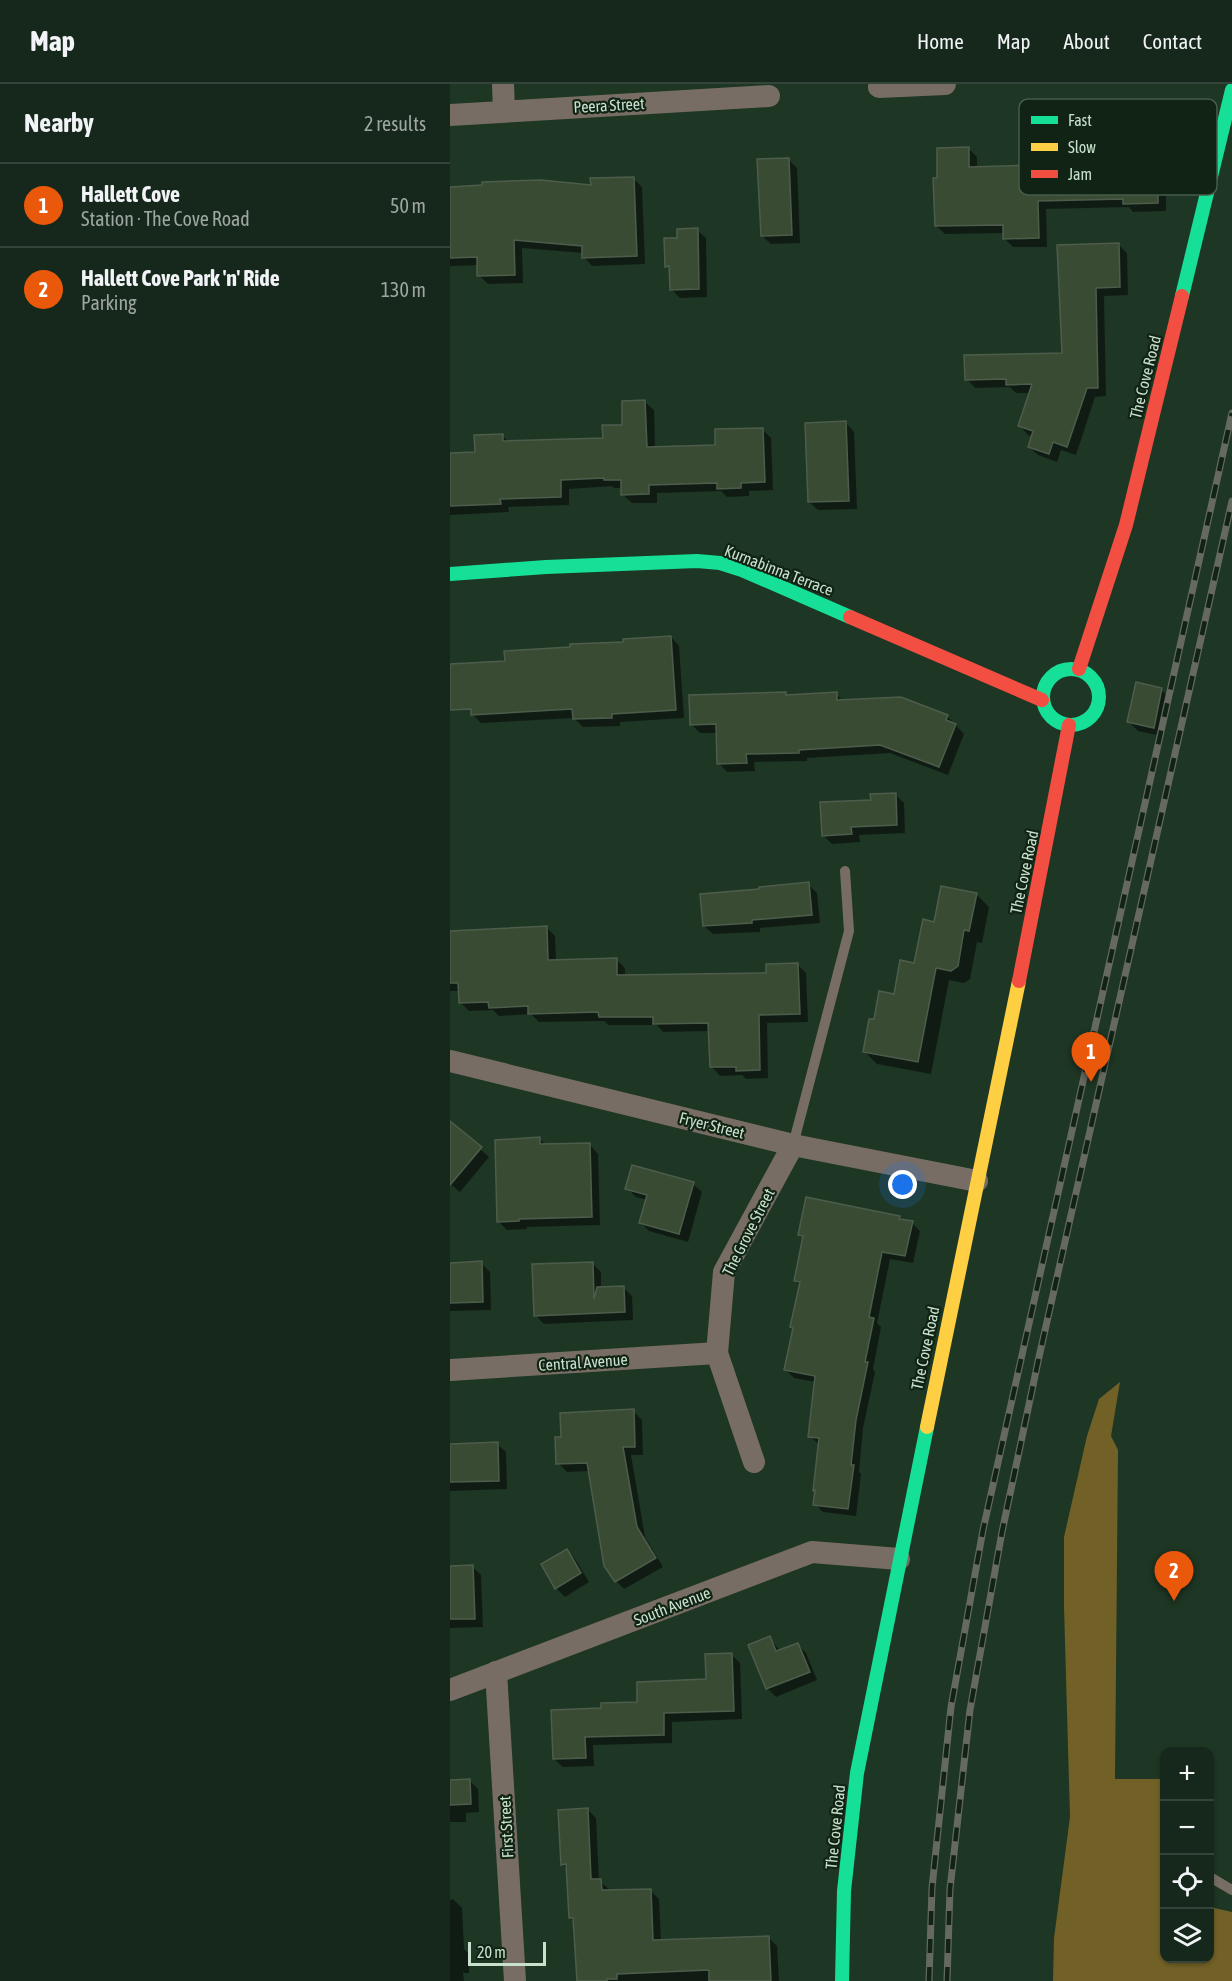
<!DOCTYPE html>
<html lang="en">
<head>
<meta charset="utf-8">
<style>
  :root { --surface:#16281b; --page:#233428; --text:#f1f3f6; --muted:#9ea6a3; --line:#35443a; --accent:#ea580c }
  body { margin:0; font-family:"Asap Condensed",sans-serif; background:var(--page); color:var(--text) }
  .controls { position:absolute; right:18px; bottom:18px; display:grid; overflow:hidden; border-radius:12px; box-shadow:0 2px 4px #0004 }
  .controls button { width:54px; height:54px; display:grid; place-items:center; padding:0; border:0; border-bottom:2px solid var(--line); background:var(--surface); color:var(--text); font:30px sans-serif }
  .scale { position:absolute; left:18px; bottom:15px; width:78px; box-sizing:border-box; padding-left:6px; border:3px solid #c8e0cc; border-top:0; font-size:16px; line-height:21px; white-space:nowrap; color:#c8e0cc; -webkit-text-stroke:4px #102314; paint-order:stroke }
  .you { position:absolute; left:453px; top:1101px; width:21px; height:21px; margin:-15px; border:4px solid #fff; border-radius:50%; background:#1a73e8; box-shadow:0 0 0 9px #1a73e833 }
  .badge { display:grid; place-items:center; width:39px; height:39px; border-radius:50%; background:var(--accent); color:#fff; font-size:20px; font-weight:700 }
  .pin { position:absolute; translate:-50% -50px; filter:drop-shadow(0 2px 3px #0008) }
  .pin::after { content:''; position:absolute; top:32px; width:21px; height:18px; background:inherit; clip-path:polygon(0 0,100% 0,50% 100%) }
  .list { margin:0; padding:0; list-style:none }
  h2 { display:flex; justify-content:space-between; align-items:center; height:78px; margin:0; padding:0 24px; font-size:26px }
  h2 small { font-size:20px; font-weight:400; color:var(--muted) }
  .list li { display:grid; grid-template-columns:39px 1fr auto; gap:18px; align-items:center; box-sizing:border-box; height:84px; padding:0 24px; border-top:2px solid var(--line) }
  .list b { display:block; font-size:22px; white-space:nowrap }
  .list p { margin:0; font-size:20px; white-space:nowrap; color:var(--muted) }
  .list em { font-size:20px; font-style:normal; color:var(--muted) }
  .icon { flex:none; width:33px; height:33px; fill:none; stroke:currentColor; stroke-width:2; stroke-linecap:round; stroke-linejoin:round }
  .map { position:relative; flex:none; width:782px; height:1897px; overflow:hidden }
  header { display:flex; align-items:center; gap:36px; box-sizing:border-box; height:84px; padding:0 30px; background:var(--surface); border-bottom:2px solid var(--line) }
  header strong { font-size:28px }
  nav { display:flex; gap:33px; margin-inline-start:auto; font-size:21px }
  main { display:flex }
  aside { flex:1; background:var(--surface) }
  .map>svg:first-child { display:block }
</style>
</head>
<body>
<header>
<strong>Map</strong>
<nav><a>Home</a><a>Map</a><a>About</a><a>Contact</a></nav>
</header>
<main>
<aside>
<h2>Nearby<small>2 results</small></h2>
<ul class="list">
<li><span class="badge">1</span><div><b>Hallett Cove</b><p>Station · The Cove Road</p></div><em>50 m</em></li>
<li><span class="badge">2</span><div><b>Hallett Cove Park 'n' Ride</b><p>Parking</p></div><em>130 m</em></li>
</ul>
</aside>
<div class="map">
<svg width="782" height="1897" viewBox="0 0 782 1897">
  <rect width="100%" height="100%" fill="#1e3624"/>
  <polygon fill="#726127" points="670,1298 661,1352 668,1366 665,1695 710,1695 714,1728 714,1874 760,1874 760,1823 782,1828 782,1897 603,1897 604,1854 620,1733 614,1522 614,1453 637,1352 649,1315"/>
  <g fill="#0007">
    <polygon points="723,51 732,60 733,89 721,89 721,101 716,101 716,127 683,128 679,123 596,125 597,163 563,163 555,155 554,149 495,150 486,142 489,96 518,64 527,73 527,85 616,82"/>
    <polygon points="338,75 347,84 350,159 321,160 312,152"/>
    <polygon points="183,94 192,103 195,180 142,182 134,173 134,169 72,164 73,199 38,200 29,191 29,181 0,182 0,105 142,102"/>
    <polygon points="247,146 256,154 257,213 230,214 221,205 221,186 217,182 229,155"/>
    <polygon points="668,160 677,169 678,211 654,212 656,312 645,313 626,371 611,366 607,378 588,371 579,363 583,352 578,351 570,342 581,309 566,309 560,303 525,304 517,295 614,270 609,163"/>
    <polygon points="195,318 204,326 205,364 267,363 312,345 321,354 323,406 299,407 299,412 277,413 271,407 207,409 207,419 182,419 173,411 173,404 164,404 162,402 119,405 119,421 58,423 59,428 0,431 0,371 26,370 52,352 59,358 154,356 174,342"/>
    <polygon points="396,339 404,348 407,425 368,426 359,418"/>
    <polygon points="221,553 229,562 234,634 170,638 170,642 133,643 124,634 31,639 22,630 175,559"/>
    <polygon points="711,606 720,614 712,652 688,647 679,638"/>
    <polygon points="336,609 339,613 386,610 393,617 497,632 514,650 498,691 440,669 357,674 357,677 304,678 305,687 277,688 269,679 268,649 250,649 241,640"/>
    <polygon points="445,710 454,719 455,749 409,751 410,758 382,760 373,751 422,717"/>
    <polygon points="358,800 367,809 370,839 310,844 310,848 263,850 254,842"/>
    <polygon points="526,810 539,823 532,859 527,858 520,895 514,899 499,896 481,990 427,980 414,967 425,937 466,881 485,839"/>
    <polygon points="96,843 105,852 106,877 166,875 175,884 175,892 318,891 347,880 356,889 358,938 317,939 318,994 296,995 292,991 270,992 262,983 260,947 213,948 207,941 159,941 154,937 89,938 81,930 49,932 43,926 19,927 10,918 10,907 0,907 0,855"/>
    <polygon points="0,1039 39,1073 10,1108 0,1100"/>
    <polygon points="90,1055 97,1062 140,1061 148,1070 150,1141 77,1143 77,1145 57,1146 48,1137"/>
    <polygon points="243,1100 252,1108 238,1158 199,1147 191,1139 197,1116 186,1113 177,1104"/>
    <polygon points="449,1133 453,1137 462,1139 470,1147 463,1179 440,1175 427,1239 431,1243 423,1285 425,1288 413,1344 409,1388 411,1390 406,1432 373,1428 365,1420 366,1408 364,1406 370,1361 359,1352 366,1298 344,1294 336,1286 351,1202 345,1197 354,1155 350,1151"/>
    <polygon points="31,1179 40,1188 41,1226 0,1227 0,1180"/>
    <polygon points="142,1179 151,1188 151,1204 173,1203 182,1212 183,1236 94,1240 85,1231"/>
    <polygon points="183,1327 192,1336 193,1371 181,1371 195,1453 213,1483 174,1505 166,1497 140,1387 117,1388 108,1379 112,1354"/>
    <polygon points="47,1360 56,1368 57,1405 0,1407 0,1361"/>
    <polygon points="117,1467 125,1475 139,1498 115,1513 106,1504"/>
    <polygon points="22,1482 31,1491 33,1543 0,1544 0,1483"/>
    <polygon points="320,1554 330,1567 347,1560 356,1569 367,1596 326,1613 318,1605 300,1562"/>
    <polygon points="281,1570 290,1579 292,1635 222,1638 222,1659 143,1661 144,1682 113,1683 104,1675 153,1625 189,1619 258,1597"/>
    <polygon points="19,1696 28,1705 29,1728 16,1729 16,1738 0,1738 0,1697"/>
    <polygon points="138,1726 146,1734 149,1797 159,1805 159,1808 200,1806 209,1815 211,1858 318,1853 327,1862 329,1897 128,1897 125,1839 120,1834 118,1786 112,1780"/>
    <polygon points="3,1815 12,1824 14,1865 19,1870 19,1889 13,1889 14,1897 0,1897 0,1816"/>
  </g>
  <g fill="#3a4b33" stroke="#4d5d4c" stroke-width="1.5">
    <polygon points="724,50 725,81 713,81 713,93 708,93 708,119 673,120 673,115 588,117 589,154 553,155 553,141 485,142 483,94 487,94 487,64 519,63 519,83 614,80 614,56 671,54 671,51"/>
    <polygon points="339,74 342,151 311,152 307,75"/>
    <polygon points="184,93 187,172 132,174 132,162 64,156 65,191 27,192 27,173 0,174 0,103 32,101 32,98 91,96 141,101 140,94"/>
    <polygon points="248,144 249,205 220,206 219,182 215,183 214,154 227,154 227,145"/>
    <polygon points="669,159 670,203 646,204 648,304 637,304 617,363 603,358 599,370 578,363 583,347 568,342 582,300 556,301 556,295 515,296 514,271 612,269 607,161"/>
    <polygon points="195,316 197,363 265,361 265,345 313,344 315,398 291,399 291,404 267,405 267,399 199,401 199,410 171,411 171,396 154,396 154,394 111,396 111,413 50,415 51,420 0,422 0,369 25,368 24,351 53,350 53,357 153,354 152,341 172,341 172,317"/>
    <polygon points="396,337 399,417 358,418 355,339"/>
    <polygon points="221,552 226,626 162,630 162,634 123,635 122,625 21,631 21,625 0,626 0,580 55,577 54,567 120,563 120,560 173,558 173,555"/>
    <polygon points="686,598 712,604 704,644 677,638"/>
    <polygon points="336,608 336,611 387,608 387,616 451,613 498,631 496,636 506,640 489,683 430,661 349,666 349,669 296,670 297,679 267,680 266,640 240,641 239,611"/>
    <polygon points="446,709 447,741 401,743 402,750 372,752 370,718 421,716 420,710"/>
    <polygon points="359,798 362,831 302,836 302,839 253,842 250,810 309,805 309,803"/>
    <polygon points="491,802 527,809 519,847 514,846 508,882 501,887 486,884 468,978 413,968 419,935 424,935 429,907 444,910 450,876 464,879 473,835 484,838"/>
    <polygon points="97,842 98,876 167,874 167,891 316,889 316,880 348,879 350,930 309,931 310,986 286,987 286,983 260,983 258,939 203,940 203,933 149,933 148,928 78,930 78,922 39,924 38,918 9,919 8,899 0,899 0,847"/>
    <polygon points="0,1037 32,1063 0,1101"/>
    <polygon points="90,1053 90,1060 140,1059 142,1133 69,1135 69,1137 47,1138 45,1056"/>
    <polygon points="182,1081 244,1098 229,1150 189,1139 197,1111 175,1105"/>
    <polygon points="356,1113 450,1132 449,1135 463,1137 455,1172 432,1168 419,1233 424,1234 415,1278 418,1278 406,1336 401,1381 404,1381 398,1425 363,1421 365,1406 363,1407 369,1354 358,1353 365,1292 334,1286 343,1244 340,1243 350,1198 344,1197 353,1152 348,1151"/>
    <polygon points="32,1177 33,1218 0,1219 0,1179"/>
    <polygon points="143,1178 144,1215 147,1203 174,1202 175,1228 84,1232 82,1180"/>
    <polygon points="184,1325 185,1363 173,1363 187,1443 206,1474 165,1498 154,1482 137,1379 106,1380 105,1353 111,1353 110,1329"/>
    <polygon points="48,1358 49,1397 0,1398 0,1360"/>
    <polygon points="117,1465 131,1489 105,1505 91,1480"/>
    <polygon points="23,1481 25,1535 0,1535 0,1482"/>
    <polygon points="320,1552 326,1567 348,1559 360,1588 316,1605 298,1561"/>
    <polygon points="282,1569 284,1627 214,1629 214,1651 135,1653 136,1674 103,1675 101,1626 151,1624 151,1619 187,1618 187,1598 256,1595 255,1570"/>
    <polygon points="20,1695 21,1720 0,1721 0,1696"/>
    <polygon points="138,1724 141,1795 151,1795 152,1806 201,1805 203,1856 319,1852 321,1897 259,1897 259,1886 167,1890 167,1895 157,1895 157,1897 127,1897 123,1834 119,1834 116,1780 111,1781 108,1726"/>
  </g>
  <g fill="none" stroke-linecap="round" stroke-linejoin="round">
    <g stroke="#786d65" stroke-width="10">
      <polyline points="343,1061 399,847 395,787"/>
      <polyline points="760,1793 782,1806"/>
    </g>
    <g stroke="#786d65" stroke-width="22">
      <polyline points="53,0 54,27"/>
      <polyline points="429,3 495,0"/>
      <polyline points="0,31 319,12"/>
      <polyline points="0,977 343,1061 527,1097"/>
      <polyline points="0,1286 267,1269"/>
      <polyline points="304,1378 267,1269 274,1188 343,1061"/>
      <polyline points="46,1588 65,1897"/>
      <polyline points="0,1606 362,1468 449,1475"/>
    </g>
    <g stroke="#16e098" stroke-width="14">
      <polyline points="732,212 782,6"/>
      <polyline points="0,490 96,483 247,477 270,479 292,486 400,533"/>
      <circle cx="621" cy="613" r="28"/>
      <polyline points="392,1897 394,1807 407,1689 477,1343"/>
    </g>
    <polyline stroke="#ffcf43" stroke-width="14" points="477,1343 569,897"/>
    <g stroke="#f24e42" stroke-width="14">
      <polyline points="400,533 592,616"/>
      <polyline points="629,585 676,441 732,212"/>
      <polyline points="569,897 619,641"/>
    </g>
    <defs>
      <g id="rail">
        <polyline points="479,1897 482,1804 501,1623 533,1446 782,329"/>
        <polyline points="497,1897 500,1805 520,1626 552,1448 589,1273 782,417"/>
      </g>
    </defs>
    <use href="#rail" stroke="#65695f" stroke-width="7"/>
    <use href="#rail" stroke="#102314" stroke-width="4.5" stroke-dasharray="14" stroke-linecap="butt"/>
  </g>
  <g text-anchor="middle" stroke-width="4.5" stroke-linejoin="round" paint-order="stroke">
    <g font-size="16" fill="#c8e0cc" stroke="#102314">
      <text transform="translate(159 21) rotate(-3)" y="6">Peera Street</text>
      <text transform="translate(695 293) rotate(-76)" y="6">The Cove Road</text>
      <text transform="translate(329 486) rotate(21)" y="6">Kurnabinna Terrace</text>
      <text transform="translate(574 788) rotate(-78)" y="6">The Cove Road</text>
      <text transform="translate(262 1041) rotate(14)" y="6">Fryer Street</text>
      <text transform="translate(298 1148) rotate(-63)" y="6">The Grove Street</text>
      <text transform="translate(475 1264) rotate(-78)" y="6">The Cove Road</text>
      <text transform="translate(133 1278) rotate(-4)" y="6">Central Avenue</text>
      <text transform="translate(222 1522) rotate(-21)" y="6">South Avenue</text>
      <text transform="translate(56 1743) rotate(-93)" y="6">First Street</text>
      <text transform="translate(385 1743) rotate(-84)" y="6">The Cove Road</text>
    </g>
  </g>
  <rect x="569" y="15" width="198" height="96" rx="9" fill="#102314" stroke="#475c4b" stroke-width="1.5"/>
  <rect x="581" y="32" width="27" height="8" fill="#16e098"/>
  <rect x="581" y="59" width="27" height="8" fill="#ffcf43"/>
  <rect x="581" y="86" width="27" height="8" fill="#f24e42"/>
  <g font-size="16" fill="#c8e0cc">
    <text x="618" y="42">Fast</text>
    <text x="618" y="69">Slow</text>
    <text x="618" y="96">Jam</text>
  </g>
</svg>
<div class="controls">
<button>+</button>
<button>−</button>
<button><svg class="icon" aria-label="locate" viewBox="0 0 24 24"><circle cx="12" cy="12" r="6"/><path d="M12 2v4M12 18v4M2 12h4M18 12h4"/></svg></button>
<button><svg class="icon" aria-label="layers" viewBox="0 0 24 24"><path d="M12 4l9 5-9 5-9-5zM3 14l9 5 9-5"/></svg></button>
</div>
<div class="scale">20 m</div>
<div class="you"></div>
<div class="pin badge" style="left:641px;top:998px">1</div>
<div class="pin badge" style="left:724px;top:1517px">2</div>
</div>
</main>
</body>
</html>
